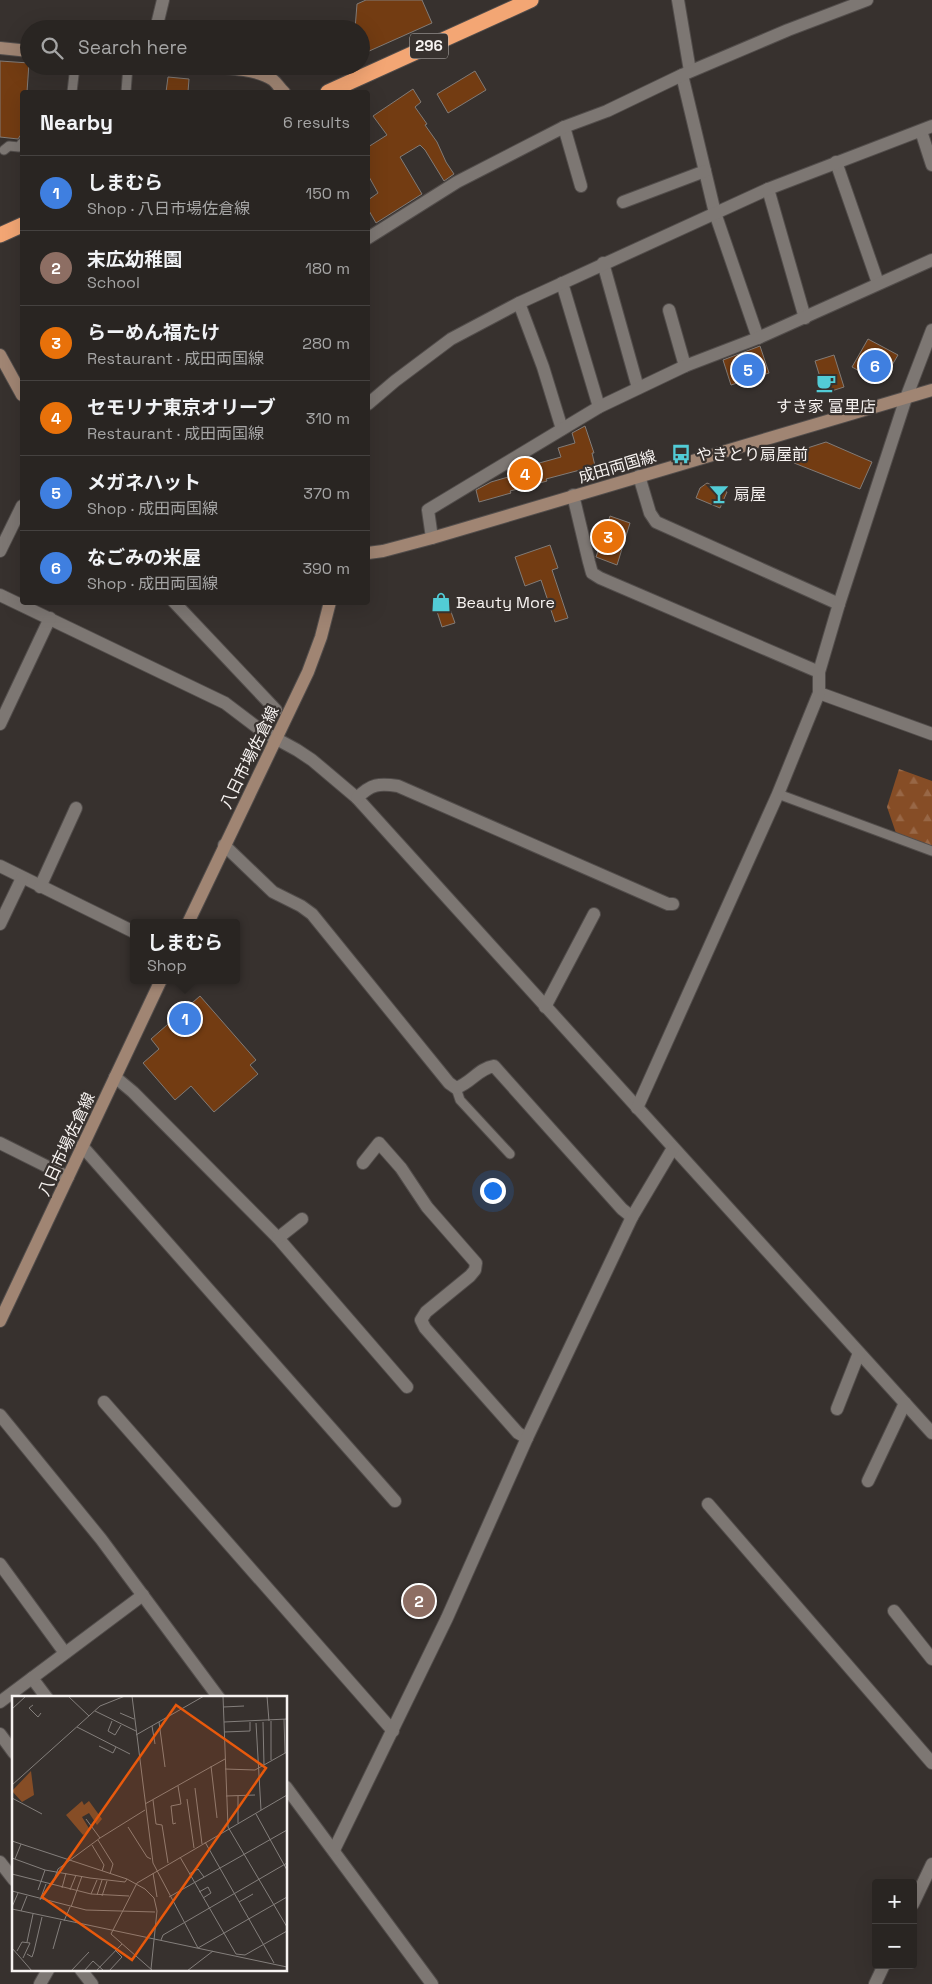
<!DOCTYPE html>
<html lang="en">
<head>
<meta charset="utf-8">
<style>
  :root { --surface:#292522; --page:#312d2a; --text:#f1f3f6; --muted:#a5a5a5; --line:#454240; --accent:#b45309 }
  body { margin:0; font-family:"Space Grotesk","Noto Sans JP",sans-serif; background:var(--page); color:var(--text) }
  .controls { position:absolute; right:15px; bottom:15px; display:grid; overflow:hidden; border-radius:5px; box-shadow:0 5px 20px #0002 }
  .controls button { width:45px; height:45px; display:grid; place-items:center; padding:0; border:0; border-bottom:1px solid var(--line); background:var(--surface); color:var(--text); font:25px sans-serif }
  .you { position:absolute; left:492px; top:1190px; width:18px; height:18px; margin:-12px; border:4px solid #fff; border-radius:50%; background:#1a73e8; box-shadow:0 0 0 8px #1a73e833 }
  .badge { display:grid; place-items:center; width:32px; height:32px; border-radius:50%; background:var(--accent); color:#fff; font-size:16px; font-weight:700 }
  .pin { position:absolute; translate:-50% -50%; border:2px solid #fff; box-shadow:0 1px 5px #0006 }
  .popup { position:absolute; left:130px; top:919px; width:110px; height:65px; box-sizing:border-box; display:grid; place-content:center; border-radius:5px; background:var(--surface); filter:drop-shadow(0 1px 4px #0005); font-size:16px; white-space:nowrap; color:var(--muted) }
  .popup b { font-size:19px; color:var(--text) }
  .popup::after { content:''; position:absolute; left:50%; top:100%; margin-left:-10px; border:10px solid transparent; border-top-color:var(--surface) }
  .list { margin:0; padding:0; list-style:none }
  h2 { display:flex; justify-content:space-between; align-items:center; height:65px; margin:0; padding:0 20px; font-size:21px }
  h2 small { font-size:16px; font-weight:400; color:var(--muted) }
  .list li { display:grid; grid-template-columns:32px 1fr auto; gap:15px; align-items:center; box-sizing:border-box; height:75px; padding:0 20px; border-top:1px solid var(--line) }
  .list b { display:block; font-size:19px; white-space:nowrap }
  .list p { margin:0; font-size:16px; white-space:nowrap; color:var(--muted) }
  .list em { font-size:16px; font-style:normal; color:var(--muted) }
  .icon { flex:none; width:28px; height:28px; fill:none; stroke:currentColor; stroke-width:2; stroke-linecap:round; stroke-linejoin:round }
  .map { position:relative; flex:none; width:932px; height:1984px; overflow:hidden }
  .search { position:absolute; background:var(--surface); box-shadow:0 5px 20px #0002; left:20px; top:20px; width:350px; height:55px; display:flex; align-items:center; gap:12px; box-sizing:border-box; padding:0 18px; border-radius:28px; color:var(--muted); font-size:19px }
  .panel { position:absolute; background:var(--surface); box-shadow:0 5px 20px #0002; left:20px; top:90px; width:350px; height:515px; border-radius:5px }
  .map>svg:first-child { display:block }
</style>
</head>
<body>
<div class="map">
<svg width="932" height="1984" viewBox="0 0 932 1984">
  <defs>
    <pattern id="forest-firs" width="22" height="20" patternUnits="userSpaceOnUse" patternTransform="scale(1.25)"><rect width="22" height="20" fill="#864d26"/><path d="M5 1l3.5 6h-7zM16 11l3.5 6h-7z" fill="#986746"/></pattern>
  </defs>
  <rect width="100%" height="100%" fill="#37312e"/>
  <polygon fill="url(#forest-firs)" points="899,769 932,781 932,848 897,836 887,807"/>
  <g fill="#733c12" stroke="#817b77">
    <polygon points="366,0 422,0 432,23 367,52 361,39 361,29 355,29 357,4"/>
    <polygon points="0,61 29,63 27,92 22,92 22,133 18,139 0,137"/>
    <polygon points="475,71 486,90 448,113 437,94"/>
    <polygon points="168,77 189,79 188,92 166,92"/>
    <polygon points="413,89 421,102 415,107 427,124 425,125 437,142 446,162 454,174 444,181 425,150 420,145 400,157 422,194 376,223 368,209 368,200 378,193 368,175 368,147 387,135 373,116"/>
    <polygon points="868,339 898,355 888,372 865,374 852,367"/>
    <polygon points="760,346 769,373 731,385 723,360"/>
    <polygon points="834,355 844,387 825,393 815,361"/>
    <polygon points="585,426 594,453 592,453 595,466 546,479 547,481 510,491 511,493 479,502 476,490 491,482 515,475 514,470 561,457 558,448 575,443 572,433"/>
    <polygon points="826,442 872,462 860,489 794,463 798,451"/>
    <polygon points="707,483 727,492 720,508 696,498 700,488"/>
    <polygon points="610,516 630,523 617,565 596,557"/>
    <polygon points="550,545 558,568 552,570 568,618 555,622 541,580 525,586 515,557"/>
    <polygon points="445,595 455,623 442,627 433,599"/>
    <polygon points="200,996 256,1060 250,1065 258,1074 214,1112 191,1086 175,1100 143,1063 159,1049 151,1039"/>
  </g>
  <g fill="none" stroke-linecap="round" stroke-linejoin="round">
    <defs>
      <g id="lane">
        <polyline points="72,92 75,66"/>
        <polyline points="126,92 128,66"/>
        <polyline points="4,150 9,146 19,147 22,143"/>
        <polyline points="778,794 932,851"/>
        <polyline points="456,1088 460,1100 510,1154"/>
      </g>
      <g id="street">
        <polyline points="678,0 690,71"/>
        <polyline points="156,29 163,0"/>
        <polyline points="682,75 715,213 758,338"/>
        <polyline points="564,127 581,186"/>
        <polyline points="921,131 932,165"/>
        <polyline points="836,162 878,283"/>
        <polyline points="768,189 805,318"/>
        <polyline points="623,202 705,171"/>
        <polyline points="368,238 457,182 564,127 607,111 682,75 788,30 867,0"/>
        <polyline points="603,263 638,388"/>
        <polyline points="562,283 599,407"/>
        <polyline points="519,303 543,367 562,429"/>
        <polyline points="669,310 685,366"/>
        <polyline points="368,404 395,381 451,339 519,303 768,189 932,126"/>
        <polyline points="639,476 650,513 656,522 839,604"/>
        <polyline points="573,495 589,562 592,573 600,578 819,672"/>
        <polyline points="432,538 428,510 599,407 685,366 758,338 932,260"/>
        <polyline points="0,551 22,506"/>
        <polyline points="0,595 225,703 262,731 297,750 312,760 357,798 932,1433"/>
        <polyline points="174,602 276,710"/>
        <polyline points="819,693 932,734"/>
        <polyline points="0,724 50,618"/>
        <path d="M357,798c14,-14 22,-15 41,-12l270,118h5"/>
        <path d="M224,845l49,47 28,14 11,8 137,169 7,5c15,-5 23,-20 38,-22l128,143 10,8"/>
        <polyline points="0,866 134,932"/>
        <polyline points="40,887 76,808"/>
        <polyline points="0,924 22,878"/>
        <polyline points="545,1007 594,914"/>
        <polyline points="115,1077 133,1092 278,1238 407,1387"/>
        <polyline points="637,1108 778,794 819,693 819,672 839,604 906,398 932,330"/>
        <polyline points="0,1143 68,1177"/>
        <polyline points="82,1146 395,1501"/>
        <polyline points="363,1163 379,1143 401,1168 427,1207 476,1263 475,1270 470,1276 426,1312 421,1320 425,1328 518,1433 527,1438"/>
        <polyline points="278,1238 302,1219"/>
        <polyline points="104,1402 393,1731"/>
        <polyline points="837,1409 859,1353"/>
        <polyline points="0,1415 101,1539 219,1698"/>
        <polyline points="868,1481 905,1403"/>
        <polyline points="708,1504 932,1763"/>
        <polyline points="0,1564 65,1653"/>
        <polyline points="894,1611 932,1659"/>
        <polyline points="32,1678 47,1698"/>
        <polyline points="0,1702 143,1595"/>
        <polyline points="0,1734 14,1753"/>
        <polyline points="286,1787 432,1984"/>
        <polyline points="334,1850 447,1618 527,1438 632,1217 673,1148"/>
        <polyline points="0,1862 14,1880"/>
        <polyline points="913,1904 932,1864"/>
        <polyline points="81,1970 92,1984"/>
        <polyline points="40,1984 48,1970"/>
        <polyline points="875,1984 884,1965"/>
      </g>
      <g id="secondary">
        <polyline points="0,48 29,51"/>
        <path d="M195,66c22,2 60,1 78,14 4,3 7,9 11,12"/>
        <polyline points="0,355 22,395"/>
        <polyline points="368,553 383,551 432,538 932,390"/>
        <polyline points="188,923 308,672 321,637 330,602"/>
        <polyline points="0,1321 161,980"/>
      </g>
      <g id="highway">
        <polyline points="328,92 531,0"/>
        <polyline points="0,235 22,225"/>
      </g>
    </defs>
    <use href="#lane" stroke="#524d4b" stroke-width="11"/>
    <use href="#street" stroke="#524d4b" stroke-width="14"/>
    <use href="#secondary" stroke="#524d4b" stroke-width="14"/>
    <use href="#highway" stroke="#524d4b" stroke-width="17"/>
    <use href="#lane" stroke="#7d7773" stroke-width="9"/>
    <use href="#street" stroke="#7d7773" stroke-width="12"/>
    <use href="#secondary" stroke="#a08573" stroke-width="12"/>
    <use href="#highway" stroke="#f3a674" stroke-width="15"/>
  </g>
  <defs>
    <symbol id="cafe-bare" viewBox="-9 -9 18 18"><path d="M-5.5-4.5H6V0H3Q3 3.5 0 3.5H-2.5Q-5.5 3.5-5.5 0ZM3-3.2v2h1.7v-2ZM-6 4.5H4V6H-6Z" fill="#52ccd6" stroke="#37312e" stroke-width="2.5" paint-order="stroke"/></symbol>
    <symbol id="bus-bare" viewBox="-9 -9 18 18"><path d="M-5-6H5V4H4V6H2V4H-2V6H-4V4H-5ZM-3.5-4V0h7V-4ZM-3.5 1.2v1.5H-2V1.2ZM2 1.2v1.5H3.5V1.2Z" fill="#52ccd6" stroke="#37312e" stroke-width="2.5" paint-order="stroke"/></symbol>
    <symbol id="bar-bare" viewBox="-9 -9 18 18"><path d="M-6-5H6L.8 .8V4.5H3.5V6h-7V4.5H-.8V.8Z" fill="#52ccd6" stroke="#37312e" stroke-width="2.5" paint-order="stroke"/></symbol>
    <symbol id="shop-bare" viewBox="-9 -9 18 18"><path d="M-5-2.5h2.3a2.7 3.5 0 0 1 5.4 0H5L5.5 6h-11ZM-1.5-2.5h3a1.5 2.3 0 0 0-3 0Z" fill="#52ccd6" stroke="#37312e" stroke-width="2.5" paint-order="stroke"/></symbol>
  </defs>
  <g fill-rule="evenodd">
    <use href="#cafe-bare" x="812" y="369" width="28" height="28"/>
    <use href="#bus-bare" x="667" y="440" width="28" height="28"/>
    <use href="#bar-bare" x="705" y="480" width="28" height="28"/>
    <use href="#shop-bare" x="427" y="588" width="28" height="28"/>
  </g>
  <g text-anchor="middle" stroke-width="4.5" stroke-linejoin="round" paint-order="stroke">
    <rect fill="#37312e" stroke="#bdb9b6" stroke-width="1" x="410" y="33.5" width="38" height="25" rx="4"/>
    <g font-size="15" font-weight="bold" fill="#f7f3f1">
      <text x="429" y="51">296</text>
    </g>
    <g font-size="16" fill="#f7f3f1" stroke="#37312e" text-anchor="start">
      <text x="826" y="412" text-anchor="middle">すき家 富里店</text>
      <text x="696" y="460">やきとり扇屋前</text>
      <text x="734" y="500">扇屋</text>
      <text x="456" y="608">Beauty More</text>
    </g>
    <g font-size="16" fill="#f7f3f1" stroke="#37312e">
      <text transform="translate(617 466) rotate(-16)" y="6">成田両国線</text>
      <text transform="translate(249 757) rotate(-64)" y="6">八日市場佐倉線</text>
      <text transform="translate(66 1144) rotate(-65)" y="6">八日市場佐倉線</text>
    </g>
  </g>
  <g transform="translate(12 1696)">
    <rect width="275" height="275" fill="#37312e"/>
    <path d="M19,75l3,24 -12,7 -10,-11zM70,105l2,4 5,-4 13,18 -5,6 -8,-12 -7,4 8,13 -7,5 -17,-20z" fill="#864d26"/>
    <path fill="none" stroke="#847f7c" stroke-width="1" d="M56,0l21,20M120,0l21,167 45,85 89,-51M211,0l5,131 59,100M255,0l2,25M21,9l-4,3 9,9 3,-4M211,11l21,-1M0,13l14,-13M83,15l41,20M108,17l14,6M272,23l1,34M100,25l-4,10 7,4 6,-10M259,25v39M147,26l6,45M212,26l63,-3M251,26l1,43M244,27l5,87M140,30l3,18M65,31l53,27M212,36l26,-1v-9M124,39l68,-39M87,50l14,7 3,-6M199,70l6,52M213,73l30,1 32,-18M0,89l88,-79 25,-10M183,92l7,56M214,100l29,-1M226,100v27M0,102l30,16M175,103l7,49M141,104l3,24 6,1 6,38M133,108l80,-45M244,118l31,56M74,123l14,19M164,127l-3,1 -2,-18 10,-2 -3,-18M116,131l19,30 4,2M86,144l15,24 -3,10M0,145l115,38 18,10 9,9 3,13 -6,58M193,146l69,121M80,149l12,20 -2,6M168,161l56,97 9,1 42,-24M0,162l33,12 45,8 35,4 2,-3M3,163l6,-15M141,177l4,24M0,178l79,20 38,2M177,178l9,-5 6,8M40,189l6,-16 42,-31 45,-28M50,192l4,-15M26,194l7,-20M58,194l6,-15M0,195l74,19 69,2M187,196l9,-5 3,6 -8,5M79,198l6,-14M85,199l5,-15M90,200l5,-15M157,201l118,-67M28,204l6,-16M227,206l14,-8M0,211l6,-14M59,211l11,-31M0,213l275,58M9,215l6,-15M52,225l6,-14M149,244l2,-5 124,-72M15,246l6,-28M0,252l20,23M41,253l8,-28M5,255l5,-9 8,1 -7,15M15,258l5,3 2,-6 8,-34M59,275l18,-19M72,275l9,-10 11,10M84,275l26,-27M97,275l13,-14 -7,-7M141,275l-42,-37 26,-51 150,-88M175,275l26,-20"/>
    <path fill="#e8590c" fill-opacity="0.15" stroke="#e8590c" stroke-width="2.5" d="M164,9l90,63 -134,192 -90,-63z"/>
    <rect width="275" height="275" fill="none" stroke="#f7f3f1" stroke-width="2.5"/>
  </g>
</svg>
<div class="controls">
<button>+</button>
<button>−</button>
</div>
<div class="you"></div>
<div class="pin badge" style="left:185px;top:1019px;background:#3f7fe0">1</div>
<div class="popup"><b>しまむら</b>Shop</div>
<div class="pin badge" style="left:419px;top:1601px;background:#8d6e63">2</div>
<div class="pin badge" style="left:608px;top:537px;background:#e8710a">3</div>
<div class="pin badge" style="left:525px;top:474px;background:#e8710a">4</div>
<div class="pin badge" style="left:748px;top:370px;background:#3f7fe0">5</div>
<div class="pin badge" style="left:875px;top:366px;background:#3f7fe0">6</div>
<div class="search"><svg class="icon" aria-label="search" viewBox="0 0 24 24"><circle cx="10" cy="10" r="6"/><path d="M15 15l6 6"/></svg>Search here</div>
<section class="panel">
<h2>Nearby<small>6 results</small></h2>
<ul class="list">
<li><span class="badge" style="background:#3f7fe0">1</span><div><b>しまむら</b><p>Shop · 八日市場佐倉線</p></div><em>150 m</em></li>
<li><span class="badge" style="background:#8d6e63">2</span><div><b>末広幼稚園</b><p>School</p></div><em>180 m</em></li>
<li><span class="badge" style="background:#e8710a">3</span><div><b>らーめん福たけ</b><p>Restaurant · 成田両国線</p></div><em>280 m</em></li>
<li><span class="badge" style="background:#e8710a">4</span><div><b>セモリナ東京オリーブ</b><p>Restaurant · 成田両国線</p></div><em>310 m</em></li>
<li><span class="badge" style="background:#3f7fe0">5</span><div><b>メガネハット</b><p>Shop · 成田両国線</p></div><em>370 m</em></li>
<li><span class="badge" style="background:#3f7fe0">6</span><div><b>なごみの米屋</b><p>Shop · 成田両国線</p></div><em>390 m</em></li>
</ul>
</section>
</div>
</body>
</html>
